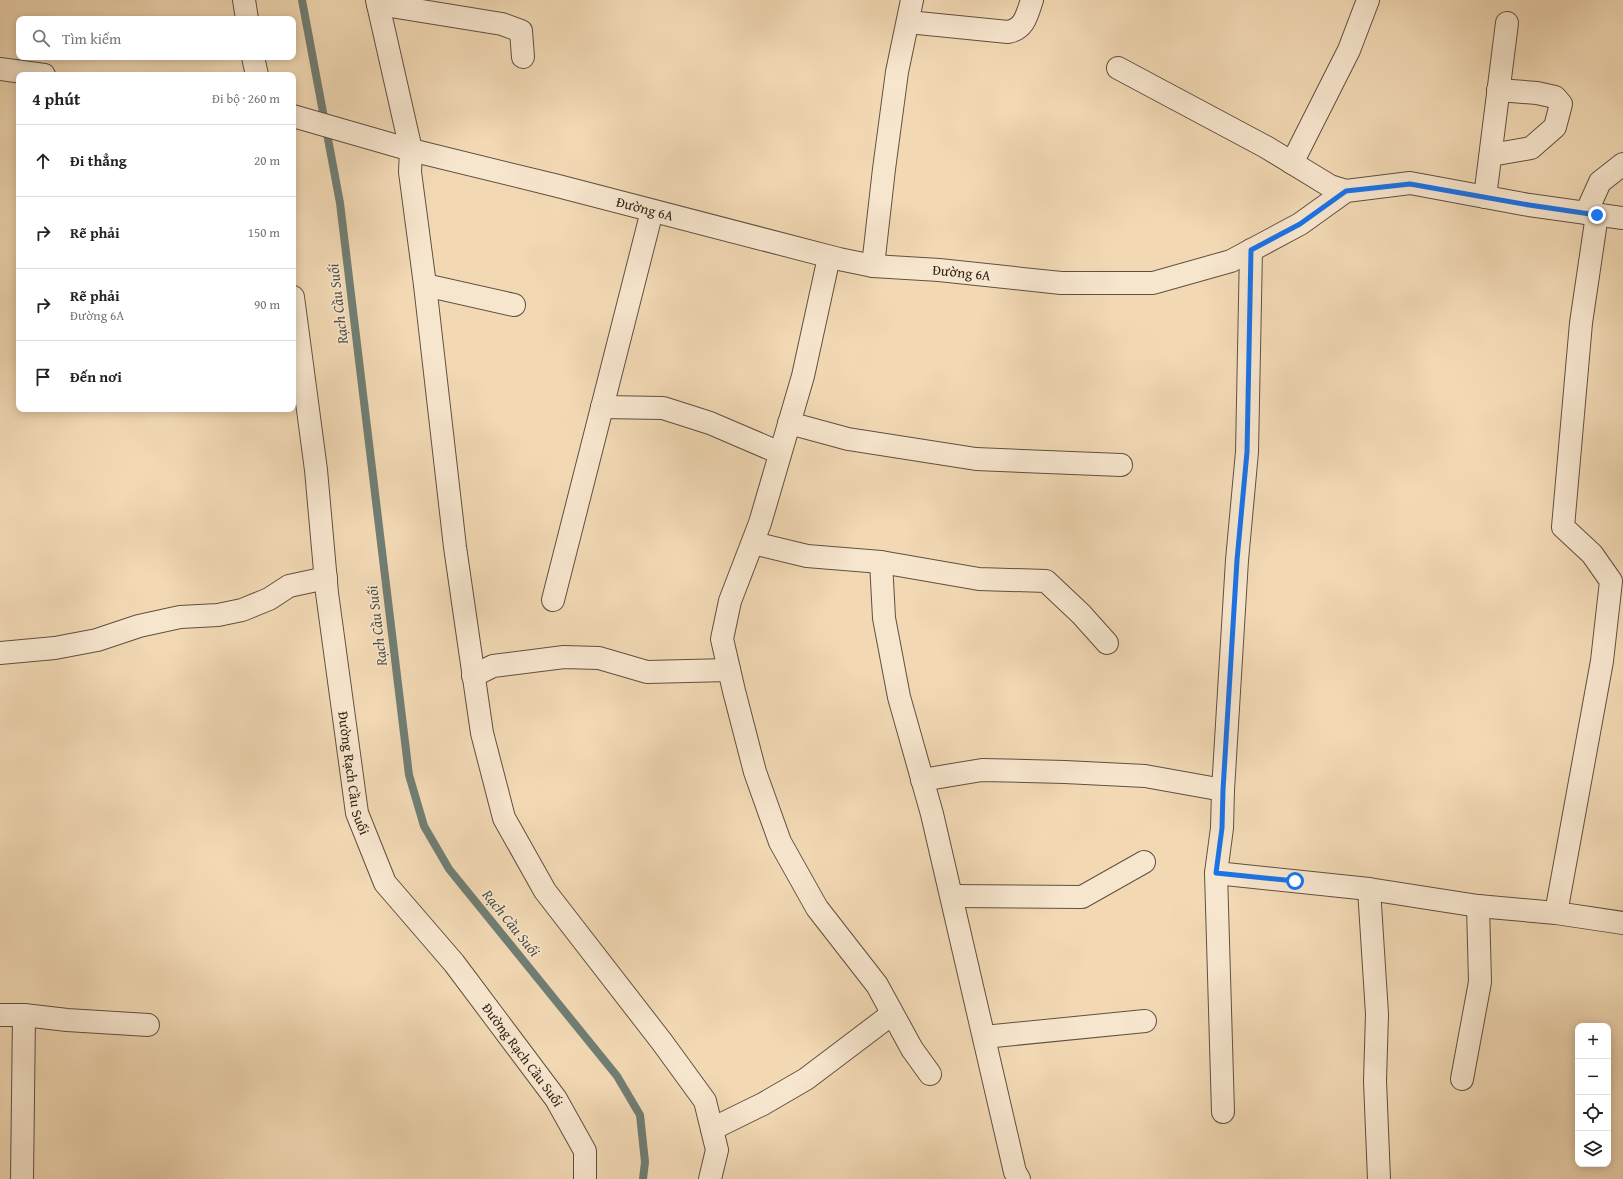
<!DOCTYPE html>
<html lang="vi">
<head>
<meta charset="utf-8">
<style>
  :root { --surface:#fff; --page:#f6f6f6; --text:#222; --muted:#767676; --line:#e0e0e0 }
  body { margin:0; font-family:"Gentium Book Plus",serif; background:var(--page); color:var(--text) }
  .controls { position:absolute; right:12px; bottom:12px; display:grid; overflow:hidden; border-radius:8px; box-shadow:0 2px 10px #0003 }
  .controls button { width:36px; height:36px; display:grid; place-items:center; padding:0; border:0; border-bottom:1px solid var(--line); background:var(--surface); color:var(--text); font:20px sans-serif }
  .stop { position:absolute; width:12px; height:12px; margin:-9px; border:3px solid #1a73e8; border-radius:50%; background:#fff }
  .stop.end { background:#1a73e8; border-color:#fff; box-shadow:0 1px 4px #0008 }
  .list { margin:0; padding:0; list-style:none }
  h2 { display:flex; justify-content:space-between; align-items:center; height:52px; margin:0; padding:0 16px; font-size:17px }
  h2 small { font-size:13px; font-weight:400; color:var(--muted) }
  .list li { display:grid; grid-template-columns:26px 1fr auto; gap:12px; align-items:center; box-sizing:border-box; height:72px; padding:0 16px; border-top:1px solid var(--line) }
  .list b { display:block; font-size:15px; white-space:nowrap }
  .list p { margin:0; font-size:13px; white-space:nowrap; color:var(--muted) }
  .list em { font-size:13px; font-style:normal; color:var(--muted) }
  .icon { flex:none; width:22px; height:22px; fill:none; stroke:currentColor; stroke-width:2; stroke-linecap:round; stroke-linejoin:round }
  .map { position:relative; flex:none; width:1623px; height:1179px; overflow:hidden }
  .search { position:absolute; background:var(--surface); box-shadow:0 2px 10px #0003; left:16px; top:16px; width:280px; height:44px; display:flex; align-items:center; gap:10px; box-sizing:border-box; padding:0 14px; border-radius:8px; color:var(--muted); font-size:15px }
  .panel { position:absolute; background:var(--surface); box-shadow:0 2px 10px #0003; left:16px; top:72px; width:280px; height:340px; border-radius:8px }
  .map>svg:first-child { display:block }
</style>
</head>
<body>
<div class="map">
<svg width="1623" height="1179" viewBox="0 0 1623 1179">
  <rect width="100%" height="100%" fill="#f2d9b4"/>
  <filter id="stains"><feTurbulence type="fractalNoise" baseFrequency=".005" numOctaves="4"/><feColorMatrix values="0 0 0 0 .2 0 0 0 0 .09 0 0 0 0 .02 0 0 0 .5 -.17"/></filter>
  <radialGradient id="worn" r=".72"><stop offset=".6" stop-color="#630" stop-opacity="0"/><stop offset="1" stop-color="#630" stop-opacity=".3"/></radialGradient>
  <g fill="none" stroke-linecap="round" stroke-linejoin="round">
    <polyline stroke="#707e74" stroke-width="8" points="302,0 340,203 409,775 424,826 449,869 617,1076 640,1115 645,1162 643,1179"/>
    <defs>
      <g id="minor">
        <polyline points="244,0 247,19"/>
        <polyline points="377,0 411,150 410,172 425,285 455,547 482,733 504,818 545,891 662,1042 705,1101 717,1150 710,1179"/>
        <polyline points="378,4 502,24 521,31 523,57"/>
        <path d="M908,22l100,10c17,-3 19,-18 24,-32"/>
        <polyline points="253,57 257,75"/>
        <polyline points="1118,68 1266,147 1330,186 1346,191"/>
        <polyline points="0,69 44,75"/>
        <path id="s1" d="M293,116l118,34 147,36 281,73 34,7 66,4 122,13h92l78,-22 69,-37 46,-33 64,-8 119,22 94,13"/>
        <polyline points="1491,155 1531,148 1555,127 1561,104 1555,97 1537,93 1498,90"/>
        <polyline points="1292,163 1349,50 1368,0"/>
        <polyline points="1485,197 1507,23"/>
        <polyline points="1586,213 1600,182 1623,164"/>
        <polyline points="829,257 803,376 760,523 730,601 722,639 734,691 755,772 780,842 817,908 877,985 912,1049 930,1074"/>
        <polyline points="873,266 884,169 897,72 912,0"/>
        <polyline points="425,285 514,305"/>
        <path id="s2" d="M293,297l23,173 11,123 30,220 28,70 69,80 102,136 29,52v28"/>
        <polyline points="602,407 663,408 710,423 780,453"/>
        <polyline points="789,423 848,439 976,459 1121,465"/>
        <polyline points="753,543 807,556 881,562 979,579 1046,581 1081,614 1107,643"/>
        <polyline points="881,562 884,618 899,697 932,814 1015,1172 1019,1179"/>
        <polyline points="553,600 652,211"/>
        <polyline points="0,653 55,648 97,640 139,626 180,617 218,615 242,610 269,599 289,586 326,578"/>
        <polyline points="473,676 493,666 564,657 599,658 647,672 729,670"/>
        <polyline points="922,780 982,770 1065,772 1145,776 1223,790 1222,828 1216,873 1369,889 1478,906 1556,913 1623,923"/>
        <polyline points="1223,790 1237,560 1247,452 1251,250"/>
        <polyline points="1216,873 1223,1112"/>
        <polyline points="1369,889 1377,1014 1375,1081 1379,1179"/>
        <polyline points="952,896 1082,897 1144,862"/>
        <polyline points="1556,913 1602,661 1611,581 1592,554 1563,527 1581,323 1597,215"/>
        <polyline points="0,1015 24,1015 22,1179"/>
        <polyline points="24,1015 67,1020 148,1025"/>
        <polyline points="984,1037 1145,1021"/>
        <polyline points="1462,1079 1480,982 1478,906"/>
        <polyline points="712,1129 763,1104 806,1079 892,1014"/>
      </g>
    </defs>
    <use href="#minor" stroke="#605040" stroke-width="24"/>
    <use href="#minor" stroke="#f7e6ce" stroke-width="22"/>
  </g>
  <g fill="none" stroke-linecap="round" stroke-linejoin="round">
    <polyline stroke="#1a73e8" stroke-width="5" points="1295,881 1216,873 1222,828 1223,790 1237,560 1247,452 1251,250 1300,224 1346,191 1410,184 1529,205 1597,215"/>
  </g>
  <g text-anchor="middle" stroke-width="3" stroke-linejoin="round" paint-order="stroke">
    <g font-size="14" fill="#302319" stroke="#f7e6ce">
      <text dy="5" stroke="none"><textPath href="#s1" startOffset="364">Đường 6A</textPath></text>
      <text dy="5" stroke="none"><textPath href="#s1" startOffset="688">Đường 6A</textPath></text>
      <text dy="5" stroke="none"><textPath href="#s2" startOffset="480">Đường Rạch Cầu Suối</textPath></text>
      <text dy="5" stroke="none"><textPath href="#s2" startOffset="816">Đường Rạch Cầu Suối</textPath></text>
    </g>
    <g font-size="15" font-style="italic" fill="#505046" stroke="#f7e6ce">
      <text transform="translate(338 304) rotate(-97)" y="5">Rạch Cầu Suối</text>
      <text transform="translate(377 626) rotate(-97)" y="5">Rạch Cầu Suối</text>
      <text transform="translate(511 923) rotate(51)" y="5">Rạch Cầu Suối</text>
    </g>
  </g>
  <rect width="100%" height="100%" filter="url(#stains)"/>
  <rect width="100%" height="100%" fill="url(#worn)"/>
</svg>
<div class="controls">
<button>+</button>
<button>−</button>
<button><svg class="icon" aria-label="locate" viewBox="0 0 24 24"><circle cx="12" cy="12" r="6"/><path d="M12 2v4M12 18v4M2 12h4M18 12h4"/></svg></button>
<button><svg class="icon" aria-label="layers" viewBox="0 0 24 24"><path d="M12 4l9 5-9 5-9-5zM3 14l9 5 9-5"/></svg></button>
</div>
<div class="stop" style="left:1295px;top:881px"></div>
<div class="stop end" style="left:1597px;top:215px"></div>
<div class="search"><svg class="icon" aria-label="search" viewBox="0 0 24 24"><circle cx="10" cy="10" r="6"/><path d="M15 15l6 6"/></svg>Tìm kiếm</div>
<section class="panel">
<h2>4 phút<small>Đi bộ · 260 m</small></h2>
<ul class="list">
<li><svg class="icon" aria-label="ahead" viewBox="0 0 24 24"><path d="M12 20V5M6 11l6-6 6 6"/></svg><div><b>Đi thẳng</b></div><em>20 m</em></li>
<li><svg class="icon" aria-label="right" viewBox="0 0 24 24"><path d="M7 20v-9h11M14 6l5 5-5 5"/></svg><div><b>Rẽ phải</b></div><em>150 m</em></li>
<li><svg class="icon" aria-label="right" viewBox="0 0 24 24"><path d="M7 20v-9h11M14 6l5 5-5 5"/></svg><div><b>Rẽ phải</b><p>Đường 6A</p></div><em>90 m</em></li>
<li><svg class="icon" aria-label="arrive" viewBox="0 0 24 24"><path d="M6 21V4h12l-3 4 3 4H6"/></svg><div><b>Đến nơi</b></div></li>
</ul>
</section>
</div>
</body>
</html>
